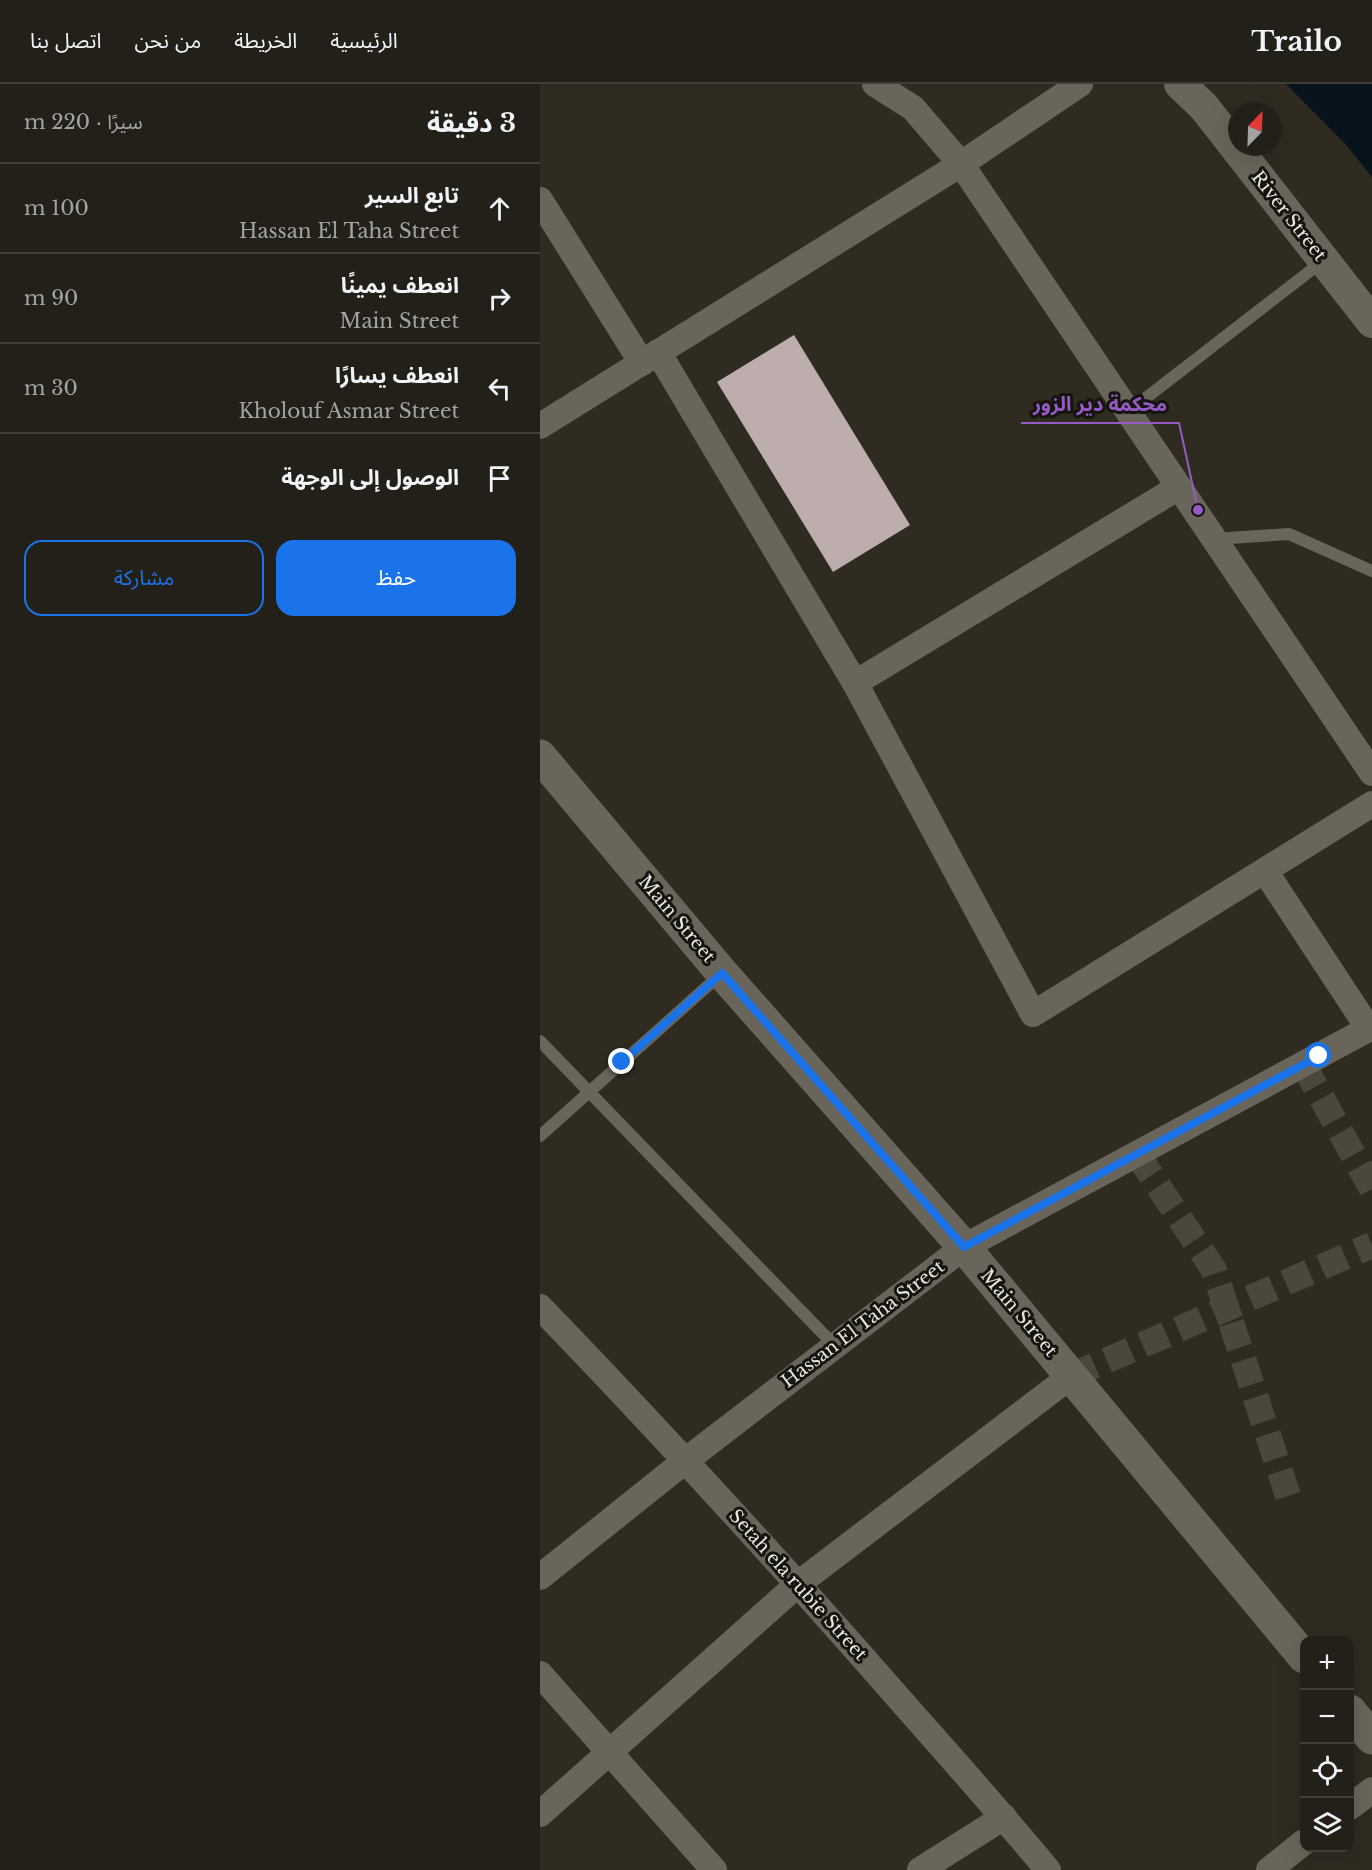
<!DOCTYPE html>
<html lang="ar">
<head>
<meta charset="utf-8">
<style>
  :root { --surface:#232019; --page:#2b2822; --text:#f1f3f6; --muted:#a3a3a2; --line:#403e38; --accent:#1a73e8 }
  body { margin:0; font-family:"Libre Baskerville","Noto Sans Arabic",serif; background:var(--page); color:var(--text); direction:rtl }
  .controls { position:absolute; right:18px; bottom:18px; display:grid; overflow:hidden; border-radius:12px; box-shadow:0 6px 24px #0002 }
  .controls button { width:54px; height:54px; display:grid; place-items:center; padding:0; border:0; border-bottom:2px solid var(--line); background:var(--surface); color:var(--text); font:30px sans-serif }
  .compass { position:absolute; left:688px; top:18px; width:54px; height:54px; border-radius:50%; background:var(--surface); box-shadow:0 6px 24px #0002; rotate:23deg }
  .stop { position:absolute; width:18px; height:18px; margin:-14px; border:4px solid #1a73e8; border-radius:50%; background:#fff }
  .stop.end { background:#1a73e8; border-color:#fff; box-shadow:0 2px 6px #0008 }
  .list { margin:0; padding:0; list-style:none }
  h2 { display:flex; justify-content:space-between; align-items:center; height:78px; margin:0; padding:0 24px; font-size:26px }
  h2 small { font-size:20px; font-weight:400; color:var(--muted) }
  .list li { display:grid; grid-template-columns:39px 1fr auto; gap:18px; align-items:center; box-sizing:border-box; height:90px; padding:0 24px; border-top:2px solid var(--line) }
  .list b { display:block; font-size:22px; white-space:nowrap }
  .list p { margin:0; font-size:20px; white-space:nowrap; color:var(--muted) }
  .list em { font-size:20px; font-style:normal; color:var(--muted) }
  .actions { display:flex; gap:12px; padding:18px 24px }
  .actions a { flex:1; padding:14px 0; border:2px solid var(--accent); border-radius:18px; text-align:center; font-size:21px; color:var(--accent) }
  .actions .main { background:var(--accent); color:#fff }
  .icon { flex:none; width:33px; height:33px; fill:none; stroke:currentColor; stroke-width:2; stroke-linecap:round; stroke-linejoin:round }
  .map { position:relative; flex:none; width:832px; height:1786px; overflow:hidden; direction:ltr }
  header { display:flex; align-items:center; gap:36px; box-sizing:border-box; height:84px; padding:0 30px; background:var(--surface); border-bottom:2px solid var(--line) }
  header strong { font-size:28px }
  nav { display:flex; gap:33px; margin-inline-start:auto; font-size:21px }
  main { display:flex }
  aside { flex:1; background:var(--surface) }
  .map>svg:first-child { display:block }
</style>
</head>
<body>
<header>
<strong>Trailo</strong>
<nav><a>الرئيسية</a><a>الخريطة</a><a>من نحن</a><a>اتصل بنا</a></nav>
</header>
<main>
<div class="map">
<svg width="832" height="1786" viewBox="0 0 832 1786">
  <rect width="100%" height="100%" fill="#2f2b21"/>
  <polygon fill="#07141d" points="746,0 832,0 832,93 807,62"/>
  <polygon fill="#bdadac" points="254,251 370,441 293,488 177,298"/>
  <g fill="none" stroke-linecap="round" stroke-linejoin="round">
    <g stroke="#4b473d" stroke-width="26" stroke-dasharray="26 13" stroke-linecap="butt">
      <polyline points="763,980 832,1105"/>
      <polyline points="597,1070 674,1186 751,1421"/>
      <polyline points="531,1292 832,1161"/>
    </g>
    <g stroke="#69655a" stroke-width="12">
      <polyline points="589,327 783,177"/>
      <polyline points="674,455 749,450 832,487"/>
      <polyline points="0,957 295,1262"/>
      <polyline points="0,1052 181,890"/>
    </g>
    <g stroke="#69655a" stroke-width="26">
      <polyline points="335,0 373,24 421,80 832,689"/>
      <polyline points="0,116 102,279"/>
      <polyline points="118,268 315,599 493,930 832,720"/>
      <polyline points="0,342 421,80 540,0"/>
      <polyline points="315,599 639,403"/>
      <polyline points="725,787 829,945"/>
      <path d="M0,1223C117,1344 230,1468 341,1594C397,1658 454,1721 508,1786"/>
      <polyline points="0,1493 145,1377 424,1163 832,943"/>
      <polyline points="0,1590 174,1786"/>
      <polyline points="810,1723 832,1706"/>
      <polyline points="0,1730 258,1500 531,1292"/>
      <polyline points="380,1786 464,1733"/>
      <polyline points="729,1786 764,1758"/>
    </g>
    <polyline stroke="#69655a" stroke-width="32" points="640,0 664,23 832,238"/>
    <g stroke="#69655a" stroke-width="33">
      <polyline points="0,672 182,889 424,1163 764,1573"/>
      <polyline points="810,1627 832,1654"/>
    </g>
  </g>
  <g fill="none" stroke-linecap="round" stroke-linejoin="round">
    <polyline stroke="#1a73e8" stroke-width="8" points="82,978 182,889 424,1163 779,972"/>
  </g>
  <g text-anchor="middle" dominant-baseline="central" stroke-width="6" stroke-linejoin="round" paint-order="stroke">
    <g font-size="18" fill="#e7e5de" stroke="#15140f">
      <text transform="translate(749 132) rotate(52)">River Street</text>
      <text transform="translate(137 835) rotate(50)">Main Street</text>
      <text transform="translate(479 1229) rotate(50)">Main Street</text>
      <text transform="translate(323 1240) rotate(-37)">Hassan El Taha Street</text>
      <text transform="translate(258 1501) rotate(48)">Setah ela rubie Street</text>
    </g>
  </g>
  <path fill="none" stroke="#965ac7" stroke-width="2" d="M658 426L639 339H481"/>
  <circle fill="#965ac7" stroke="#15140f" stroke-width="2" cx="658" cy="426" r="6"/>
  <g font-size="20" text-anchor="middle" font-weight="bold" fill="#965ac7" stroke="#15140f" stroke-width="6" stroke-linejoin="round" paint-order="stroke">
    <text x="560" y="327">محكمة دير الزور</text>
  </g>
</svg>
<div class="controls">
<button>+</button>
<button>−</button>
<button><svg class="icon" aria-label="locate" viewBox="0 0 24 24"><circle cx="12" cy="12" r="6"/><path d="M12 2v4M12 18v4M2 12h4M18 12h4"/></svg></button>
<button><svg class="icon" aria-label="layers" viewBox="0 0 24 24"><path d="M12 4l9 5-9 5-9-5zM3 14l9 5 9-5"/></svg></button>
</div>
<svg class="compass" viewBox="-18 -18 36 36"><path d="M0-13l5 13h-10z" fill="#e53935"/><path d="M0 13l5-13h-10z" fill="#a3a3a2"/></svg>
<div class="stop" style="left:779px;top:972px"></div>
<div class="stop end" style="left:82px;top:978px"></div>
</div>
<aside>
<h2>3 دقيقة<small>سيرًا · 220 m</small></h2>
<ul class="list">
<li><svg class="icon" aria-label="ahead" viewBox="0 0 24 24"><path d="M12 20V5M6 11l6-6 6 6"/></svg><div><b>تابع السير</b><p>Hassan El Taha Street</p></div><em>100 m</em></li>
<li><svg class="icon" aria-label="right" viewBox="0 0 24 24"><path d="M7 20v-9h11M14 6l5 5-5 5"/></svg><div><b>انعطف يمينًا</b><p>Main Street</p></div><em>90 m</em></li>
<li><svg class="icon" aria-label="left" viewBox="0 0 24 24"><path d="M17 20v-9H6M10 6l-5 5 5 5"/></svg><div><b>انعطف يسارًا</b><p>Kholouf Asmar Street</p></div><em>30 m</em></li>
<li><svg class="icon" aria-label="arrive" viewBox="0 0 24 24"><path d="M6 21V4h12l-3 4 3 4H6"/></svg><div><b>الوصول إلى الوجهة</b></div></li>
</ul>
<div class="actions"><a class="main">حفظ</a><a>مشاركة</a></div>
</aside>
</main>
</body>
</html>
